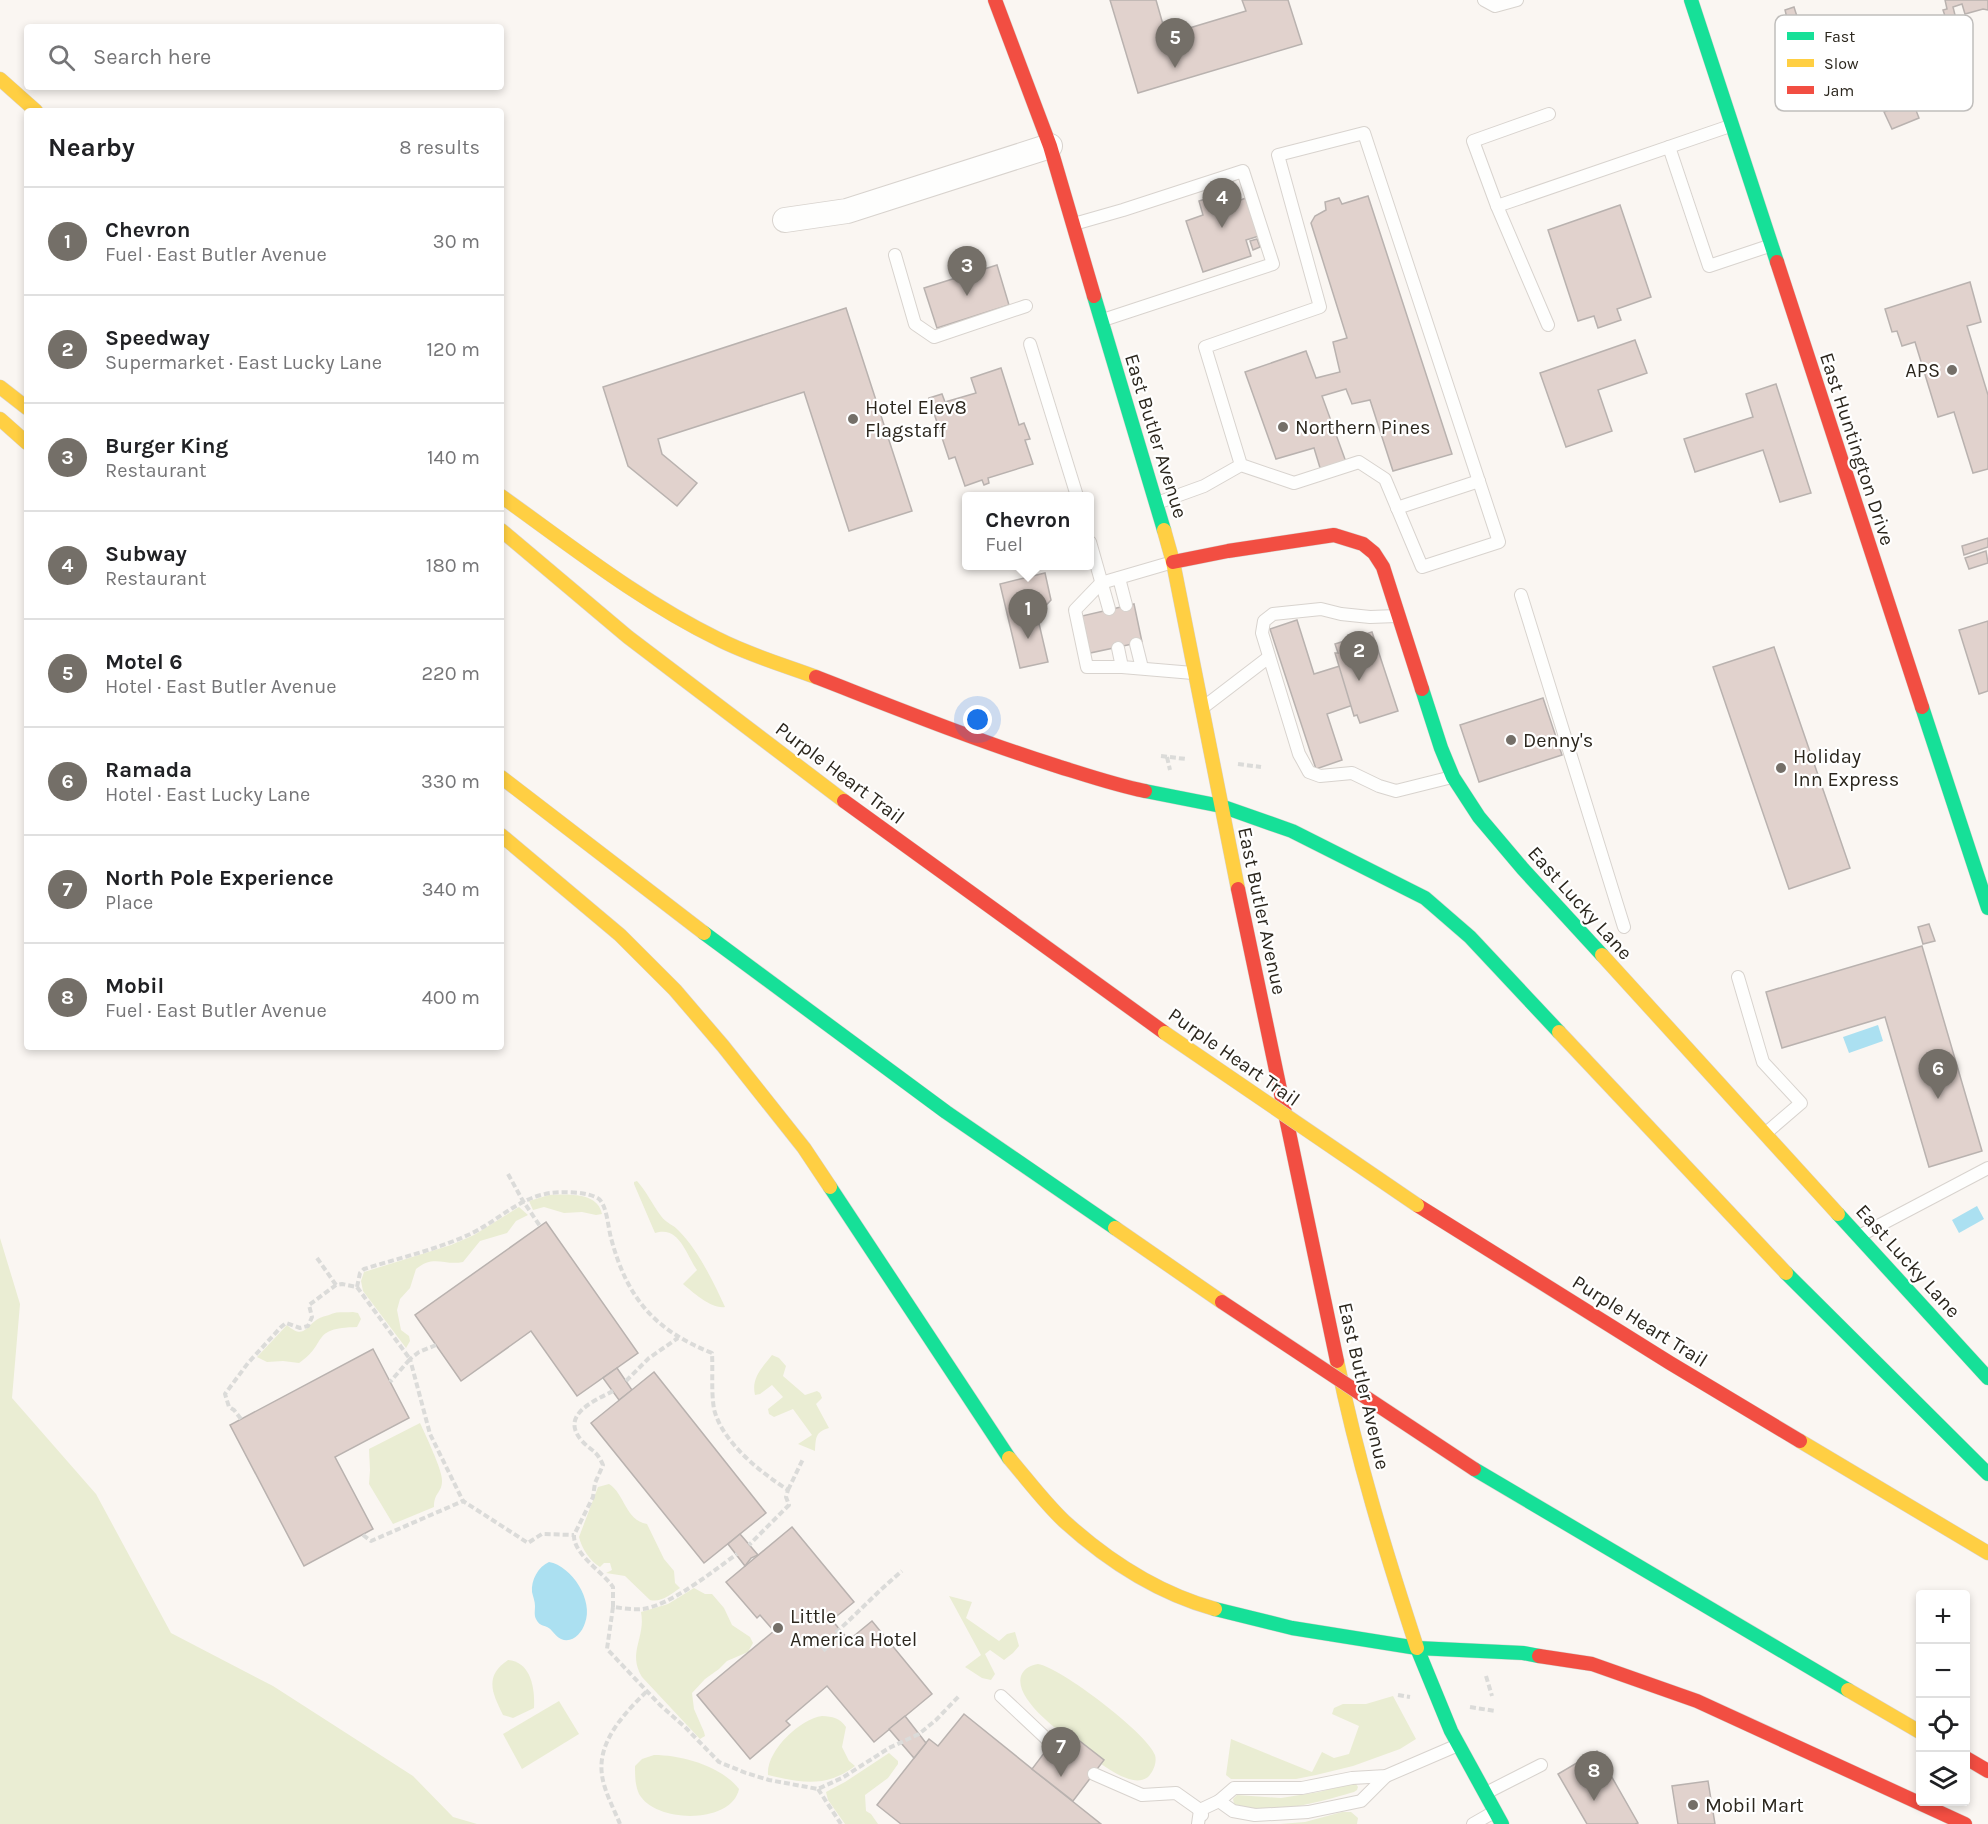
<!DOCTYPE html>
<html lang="en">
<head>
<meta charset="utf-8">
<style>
  :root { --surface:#fff; --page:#f6f6f6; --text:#202124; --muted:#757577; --line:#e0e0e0; --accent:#746f68 }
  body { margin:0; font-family:Karla,sans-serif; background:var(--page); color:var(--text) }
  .controls { position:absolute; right:18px; bottom:18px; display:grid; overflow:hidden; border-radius:6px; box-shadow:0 3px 9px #0003 }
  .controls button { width:54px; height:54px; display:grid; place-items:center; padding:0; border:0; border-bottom:2px solid var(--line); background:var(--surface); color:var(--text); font:30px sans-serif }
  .you { position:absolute; left:978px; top:720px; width:21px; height:21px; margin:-15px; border:4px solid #fff; border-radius:50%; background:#1a73e8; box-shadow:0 0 0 9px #1a73e833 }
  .badge { display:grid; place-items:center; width:39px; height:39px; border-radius:50%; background:var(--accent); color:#fff; font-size:20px; font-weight:700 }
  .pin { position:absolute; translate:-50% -50px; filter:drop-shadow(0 2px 3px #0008) }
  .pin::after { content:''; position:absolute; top:32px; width:21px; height:18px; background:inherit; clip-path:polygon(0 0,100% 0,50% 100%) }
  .popup { position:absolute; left:962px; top:492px; width:132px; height:78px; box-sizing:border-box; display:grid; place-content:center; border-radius:6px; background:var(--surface); filter:drop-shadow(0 2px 4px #0005); font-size:20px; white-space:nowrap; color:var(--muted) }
  .popup b { font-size:22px; color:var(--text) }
  .popup::after { content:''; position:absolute; left:50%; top:100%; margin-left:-12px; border:12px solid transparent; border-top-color:var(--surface) }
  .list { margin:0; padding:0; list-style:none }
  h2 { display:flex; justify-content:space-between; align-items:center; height:78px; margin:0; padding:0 24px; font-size:26px }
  h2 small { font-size:20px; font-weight:400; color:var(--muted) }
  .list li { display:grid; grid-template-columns:39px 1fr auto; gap:18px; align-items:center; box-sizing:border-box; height:108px; padding:0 24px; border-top:2px solid var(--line) }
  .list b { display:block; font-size:22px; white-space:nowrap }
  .list p { margin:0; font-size:20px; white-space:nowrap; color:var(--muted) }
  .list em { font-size:20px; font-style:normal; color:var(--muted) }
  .icon { flex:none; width:33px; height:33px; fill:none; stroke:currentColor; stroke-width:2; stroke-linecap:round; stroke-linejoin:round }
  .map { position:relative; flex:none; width:1988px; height:1824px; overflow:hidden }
  .search { position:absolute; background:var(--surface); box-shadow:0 3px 9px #0003; left:24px; top:24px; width:480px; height:66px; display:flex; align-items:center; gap:15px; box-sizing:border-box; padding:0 21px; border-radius:6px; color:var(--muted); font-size:22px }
  .panel { position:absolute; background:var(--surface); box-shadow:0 3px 9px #0003; left:24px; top:108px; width:480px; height:942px; border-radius:6px }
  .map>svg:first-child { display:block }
</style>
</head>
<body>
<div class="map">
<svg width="1988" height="1824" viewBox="0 0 1988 1824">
  <rect width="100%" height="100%" fill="#faf6f2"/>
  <g fill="#eaedd3">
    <path d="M637,1181C647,1192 652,1204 661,1216C666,1223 674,1225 679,1231C698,1250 714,1283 725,1307C711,1309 694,1293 683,1284L697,1270C686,1254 679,1225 655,1233L634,1184V1182Z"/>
    <path d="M549,1195C568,1194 598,1192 602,1214L596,1215L582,1212L564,1213L544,1207L533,1210L529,1201Z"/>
    <path d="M519,1207L528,1215L516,1221L507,1233L480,1241L463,1262C444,1266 434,1254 416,1269L410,1288L400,1299L397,1310L401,1330L409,1336L410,1341L406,1348L363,1291L361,1281L364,1272L451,1245L474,1235Z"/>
    <polygon points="0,1238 20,1304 12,1398 96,1494 171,1633 273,1686 413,1776 453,1817 477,1824 0,1824"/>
    <path d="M353,1312L358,1313L361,1319L357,1327C309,1328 329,1343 299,1363L283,1361L267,1362L257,1357L287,1325C302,1338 304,1330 315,1321C318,1318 325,1316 329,1315C336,1311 345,1313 353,1312Z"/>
    <path d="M772,1355L779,1358L786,1366L783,1376L805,1395L817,1391L820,1393L822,1398L816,1404L829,1428C815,1432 816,1438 815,1451L798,1444L812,1435L793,1409L774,1417L769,1414L768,1409L783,1397L772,1385L760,1394L755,1395C751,1378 762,1368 772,1355Z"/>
    <path d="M420,1423C425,1434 443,1471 442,1481C442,1493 434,1492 434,1507L393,1524L369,1484L370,1470L369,1449Z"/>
    <path d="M609,1484C625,1494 625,1520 647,1524L664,1559L674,1571L675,1583L680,1588C671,1594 661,1603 650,1600L625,1576L606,1573L612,1570L610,1563H604L600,1567C590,1561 582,1549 579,1537L598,1487Z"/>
    <path d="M694,1588L705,1594H712L724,1608L732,1625L750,1637L753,1643L748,1652L727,1661L719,1669L705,1679L692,1693L694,1709L704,1732L705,1736L700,1739L642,1677C627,1652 646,1638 641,1612L668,1604Z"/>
    <polygon points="949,1596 972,1602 966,1618 999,1641 1007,1634 1015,1632 1019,1646 1013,1653 1004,1660 990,1650 985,1654 995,1674 991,1680 982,1678 965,1667 981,1655"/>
    <path d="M508,1660C531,1662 535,1688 534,1708L513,1718L503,1715C492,1693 484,1676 508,1660Z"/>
    <path d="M1038,1664C1060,1667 1148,1734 1155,1755C1157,1762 1154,1770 1149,1776C1132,1793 1091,1756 1076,1744C1060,1732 1014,1699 1021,1676C1024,1668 1031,1665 1038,1664Z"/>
    <polygon points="1393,1696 1416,1739 1400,1749 1353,1766 1316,1775 1296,1779 1231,1779 1226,1775 1231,1739 1312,1772 1322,1752 1334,1758 1349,1754 1359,1726 1332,1714 1334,1708 1343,1704 1366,1704"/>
    <polygon points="559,1701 579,1734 522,1769 503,1734"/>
    <path d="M822,1716C833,1717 839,1717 846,1727L842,1747L849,1761L855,1766C826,1788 802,1783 768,1775C766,1751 800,1719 822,1716Z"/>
    <polygon points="889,1753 898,1761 898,1764 888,1778 865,1795 866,1811 871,1814 878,1824 845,1824 828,1800 826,1792 845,1782"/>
    <path d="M654,1755C682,1755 721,1766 739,1789C732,1824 656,1824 639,1794C635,1785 635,1776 635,1766L642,1759Z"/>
    <path d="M1352,1783L1356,1784L1358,1787L1357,1790L1354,1792C1326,1800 1260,1820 1234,1804L1233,1799L1237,1795L1281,1798L1319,1792Z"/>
    <polygon points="1342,1812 1351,1812 1358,1818 1357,1824 1280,1824 1305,1822"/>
  </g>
  <g fill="#abe0f1">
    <polygon points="1878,1025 1883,1041 1849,1053 1843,1037"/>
    <polygon points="1977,1206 1984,1219 1959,1233 1952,1220"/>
    <path d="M549,1562C572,1566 594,1601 585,1623C582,1633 572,1644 561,1639C555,1636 552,1629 547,1627C542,1625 539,1625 536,1619C534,1615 535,1611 535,1606C535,1601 533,1597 532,1592C531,1580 538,1567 549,1562Z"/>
  </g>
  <g fill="#e1d2cd" stroke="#b9b2af" stroke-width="1.5">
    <polygon points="1110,0 1156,0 1166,35 1246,11 1242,0 1288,0 1302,44 1138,93"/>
    <polygon points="1945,0 1988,0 1988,10 1983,9 1965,14 1962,4 1953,7 1956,19 1947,22 1943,10 1947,9"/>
    <polygon points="1794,7 1808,51 1799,54 1792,34 1786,36 1782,20 1787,18 1785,10"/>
    <polygon points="1912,100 1919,118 1892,129 1884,112"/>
    <polygon points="1231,191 1235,202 1246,198 1259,236 1246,240 1251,256 1203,272 1186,221 1203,215 1199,201"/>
    <polygon points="1368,196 1452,454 1393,471 1370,400 1352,404 1346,389 1322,396 1346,462 1321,471 1314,448 1276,459 1245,372 1306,351 1316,378 1340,372 1333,342 1347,338 1311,223 1315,216 1326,210 1325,202 1339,198 1342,204"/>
    <polygon points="1620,205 1651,297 1617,309 1621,320 1598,328 1594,316 1578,321 1548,230"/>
    <polygon points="1257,239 1260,247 1253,250 1250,241"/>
    <polygon points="997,265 1009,305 937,328 924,288"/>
    <polygon points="1970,282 1981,322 1967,326 1988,395 1988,469 1973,473 1954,412 1938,417 1915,342 1902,346 1897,331 1892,332 1885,309"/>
    <polygon points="846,308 912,511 849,531 804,392 658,439 662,454 697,483 677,506 628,466 603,387"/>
    <polygon points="1635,340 1647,373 1598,390 1612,431 1566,447 1540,373"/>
    <polygon points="1001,368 1019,425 1024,423 1030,439 1025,440 1033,464 988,478 989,483 984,485 982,480 965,486 955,457 949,459 929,398 942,394 945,402 976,393 971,378"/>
    <polygon points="1776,384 1811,493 1780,502 1763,450 1695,472 1684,439 1753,417 1746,394"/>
    <polygon points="1988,538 1988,547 1964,555 1962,546"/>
    <polygon points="1986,551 1988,563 1969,569 1965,558"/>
    <polygon points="1045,573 1051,600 1037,615 1048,662 1020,668 1000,584"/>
    <polygon points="1134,604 1142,642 1090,653 1082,616"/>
    <polygon points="1297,620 1314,674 1343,665 1356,704 1327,714 1342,760 1316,769 1270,629"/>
    <polygon points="1988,621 1988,691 1979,694 1959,630"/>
    <polygon points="1372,632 1398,711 1360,723 1357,715 1354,716 1335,653 1338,653 1335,644"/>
    <polygon points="1774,647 1850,868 1789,889 1713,667"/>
    <polygon points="1543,698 1562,755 1479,782 1460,725"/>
    <polygon points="1929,924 1935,941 1923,944 1918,927"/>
    <polygon points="1922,946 1982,1151 1929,1167 1885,1017 1782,1048 1766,992"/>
    <polygon points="546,1222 638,1353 577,1396 531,1331 461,1381 415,1315"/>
    <polygon points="373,1349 409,1418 335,1457 373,1529 304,1566 230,1425"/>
    <polygon points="617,1368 632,1390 619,1400 603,1378"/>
    <polygon points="654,1372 766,1513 704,1563 591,1423"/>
    <polygon points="792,1527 854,1602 832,1620 840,1630 849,1640 872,1621 932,1694 874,1742 827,1686 786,1721 790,1725 750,1759 697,1695 774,1631 760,1615 757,1618 726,1582"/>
    <polygon points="740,1534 758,1555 751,1558 745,1566 728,1544"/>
    <polygon points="964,1714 1052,1785 1101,1824 901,1824 877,1805 929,1739 938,1746"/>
    <polygon points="905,1716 926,1743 914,1758 889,1729"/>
    <polygon points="1063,1728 1104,1760 1073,1801 1032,1769"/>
    <polygon points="1597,1751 1638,1823 1635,1824 1587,1824 1558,1774"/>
    <polygon points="1708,1781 1715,1824 1678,1824 1672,1786"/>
  </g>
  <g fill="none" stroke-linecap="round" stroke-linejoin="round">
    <defs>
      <g id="lane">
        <polyline points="1484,0 1495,6 1517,0"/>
        <polyline points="1669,147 1709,266 1769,246"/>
        <polyline points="1497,206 1473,141 1549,114"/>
        <polyline points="1074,224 1123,210 1243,171 1273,264 1103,320"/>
        <polyline points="895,255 915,324 934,337 1026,306"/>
        <polyline points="1548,325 1497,206 1730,126"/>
        <polyline points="1030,344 1077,496"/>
        <polyline points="1157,503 1204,486 1241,465 1205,347 1320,307 1278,155 1364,133 1499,542 1422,567 1385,479 1359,462 1294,483 1241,465"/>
        <polyline points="1397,508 1479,481"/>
        <polyline points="1090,542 1109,609"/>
        <polyline points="1119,578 1126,605"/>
        <polyline points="1521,595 1624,927"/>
        <polyline points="1397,616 1370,617 1341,614 1321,609 1273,614 1264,621 1262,633 1299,754 1309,772 1320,776 1352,773 1379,786 1396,791 1452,777"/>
        <polyline points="1136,644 1142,668"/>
        <polyline points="1118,648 1122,667 1193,673"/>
        <polyline points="1122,667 1087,667 1075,610 1101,583 1173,562"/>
        <polyline points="1205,706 1269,657"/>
        <polyline points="1738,977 1763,1062 1801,1103 1766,1133"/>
        <polyline points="1859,1236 1988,1168"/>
        <polyline points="1001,1696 1051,1743"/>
        <polyline points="1094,1774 1142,1795 1176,1793 1200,1810 1202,1815"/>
        <polyline points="1486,1793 1541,1765"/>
        <polyline points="1219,1801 1233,1811 1255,1815 1308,1812 1361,1801 1386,1776"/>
        <polyline points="1198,1824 1200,1810 1219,1801 1234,1788 1302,1788 1352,1778 1386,1776 1458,1745"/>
        <polyline points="1473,1824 1494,1812"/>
      </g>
      <polyline id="street" points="785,220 847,211 1050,146"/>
      <g id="fast">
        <polyline points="1691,0 1777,262"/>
        <polyline points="1094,296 1164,530"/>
        <polyline points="1422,689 1441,748 1453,777 1479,817 1523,869 1602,955"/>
        <polyline points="1922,707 1988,908"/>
        <polyline points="1145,791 1221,806 1292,831 1425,898 1470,937 1559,1032"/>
        <polyline points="704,933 946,1112 1115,1228"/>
        <polyline points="830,1187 1009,1458"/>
        <polyline points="1838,1214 1988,1378"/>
        <polyline points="1786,1273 1988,1474"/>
        <polyline points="1474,1469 1848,1690"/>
        <polyline points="1215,1609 1292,1628 1417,1648 1523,1653 1539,1656"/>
        <polyline points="1417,1648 1451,1731 1502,1824"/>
      </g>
      <g id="slow">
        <polyline points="0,79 36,111"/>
        <polyline points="0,387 27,408"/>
        <polyline points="0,419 27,443"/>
        <path d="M501,496C571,546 640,601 718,639C749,655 784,665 816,677"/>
        <polyline points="501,530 628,637 844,801"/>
        <polyline points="1164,530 1173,562 1238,889"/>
        <polyline points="501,777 704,933"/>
        <polyline points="501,835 620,935 675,990 723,1046 804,1148 830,1187"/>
        <polyline points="1602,955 1838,1214"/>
        <polyline points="1559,1032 1786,1273"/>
        <polyline points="1115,1228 1222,1302"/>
        <path d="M1337,1361C1357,1459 1386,1553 1417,1648"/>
        <polyline points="1800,1441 1988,1553"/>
        <path d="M1009,1458C1027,1479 1044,1502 1064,1521C1108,1561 1157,1593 1215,1609"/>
        <polyline points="1848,1690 1920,1732"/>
      </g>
      <g id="jam">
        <polyline points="995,0 1050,146 1094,296"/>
        <polyline points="1777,262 1922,707"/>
        <polyline points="1173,562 1228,551 1334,535 1363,544 1374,553 1383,567 1422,689"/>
        <path d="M816,677C896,708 975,740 1057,766C1086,775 1115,785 1145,791"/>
        <polyline points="844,801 1165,1033"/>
        <polyline points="1238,889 1337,1361"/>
        <polyline points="1417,1205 1670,1363 1800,1441"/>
        <polyline points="1539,1656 1592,1664 1697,1701 1965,1824"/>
        <polyline points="1966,1758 1988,1771"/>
      </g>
    </defs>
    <use href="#lane" stroke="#d8d3ce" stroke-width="14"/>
    <use href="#street" stroke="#d8d3ce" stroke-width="26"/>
    <use href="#fast" stroke="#d8d3ce" stroke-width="15"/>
    <use href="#slow" stroke="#d8d3ce" stroke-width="15"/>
    <use href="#jam" stroke="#d8d3ce" stroke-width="15"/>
    <g stroke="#dbdbd9" stroke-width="4" stroke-dasharray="6 3" stroke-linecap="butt">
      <polyline points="1161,756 1186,759"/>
      <polyline points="1167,757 1170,770"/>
      <polyline points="1238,764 1261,767"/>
      <polyline points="508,1174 523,1201 540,1226"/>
      <polyline points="317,1258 336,1285"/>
      <polyline points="357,1287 410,1359 390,1382"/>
      <polyline points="436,1345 419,1352 410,1359 430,1434 463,1501"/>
      <polyline points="626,1381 649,1358 678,1338"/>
      <path d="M613,1391C594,1401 559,1415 582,1441C592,1452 596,1449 603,1465L595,1483L593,1497L574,1535C573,1554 603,1572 613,1587V1607C622,1608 632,1610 642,1609C670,1606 713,1571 737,1554"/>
      <path d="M241,1419L234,1410L229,1407L225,1394L248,1363L281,1327L286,1323L300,1328L308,1326L312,1317L309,1305L336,1285L342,1284L357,1287L360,1273L364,1269C399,1258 435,1250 468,1235C495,1223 516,1200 545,1194C557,1191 588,1191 599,1199C607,1206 608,1227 611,1238C627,1298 654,1330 712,1353C713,1371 711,1391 714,1409C722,1442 760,1472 788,1490L786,1497L789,1505L749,1545"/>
      <polyline points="788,1490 803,1459"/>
      <polyline points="363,1535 371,1541 463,1501 528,1543 542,1534 574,1535"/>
      <polyline points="613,1607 607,1649 660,1705 685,1727 719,1762 746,1773 769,1780 818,1789 842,1778 889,1748 919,1734 936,1720 960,1695"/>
      <path d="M826,1651L821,1645C850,1622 874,1594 902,1571"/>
      <polyline points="1486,1676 1492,1696"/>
      <polyline points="1398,1695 1410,1697"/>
      <polyline points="1470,1707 1495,1711"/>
      <polyline points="818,1789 841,1824"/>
      <path d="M620,1824C614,1809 604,1791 602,1775C597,1741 625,1713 647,1691"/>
    </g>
    <use href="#lane" stroke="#fefefd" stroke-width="12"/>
    <use href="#street" stroke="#fefefd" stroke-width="24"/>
    <use href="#fast" stroke="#16e098" stroke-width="14"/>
    <use href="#slow" stroke="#ffcf43" stroke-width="14"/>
    <use href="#jam" stroke="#f24e42" stroke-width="14"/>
    <defs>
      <polyline id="slow-bridge" points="1165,1033 1417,1205"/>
      <polyline id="jam-bridge" points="1222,1302 1474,1469"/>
    </defs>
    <use href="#slow-bridge" stroke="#d8d3ce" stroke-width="15" stroke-linecap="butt"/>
    <use href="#jam-bridge" stroke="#d8d3ce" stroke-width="15" stroke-linecap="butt"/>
    <use href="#slow-bridge" stroke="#ffcf43" stroke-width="14"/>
    <use href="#jam-bridge" stroke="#f24e42" stroke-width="14"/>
  </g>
  <g fill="#746f68" stroke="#fff" stroke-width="2">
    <circle cx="1952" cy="370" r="6"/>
    <circle cx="853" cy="419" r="6"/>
    <circle cx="1283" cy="427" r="6"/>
    <circle cx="1511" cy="740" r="6"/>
    <circle cx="1781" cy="768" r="6"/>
    <circle cx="778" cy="1628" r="6"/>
    <circle cx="1693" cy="1805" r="6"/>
  </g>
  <g text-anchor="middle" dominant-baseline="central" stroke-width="4.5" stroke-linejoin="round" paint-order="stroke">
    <g font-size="20" fill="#2c271e" stroke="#fff" text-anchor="start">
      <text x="1940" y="370" text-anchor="end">APS</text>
      <text x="865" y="407">Hotel Elev8<tspan x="865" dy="23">Flagstaff</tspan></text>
      <text x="1295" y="427">Northern Pines</text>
      <text x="1523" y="740">Denny's</text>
      <text x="1793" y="756">Holiday<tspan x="1793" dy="23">Inn Express</tspan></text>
      <text x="790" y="1616">Little<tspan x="790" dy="23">America Hotel</tspan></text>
      <text x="1705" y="1805">Mobil Mart</text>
    </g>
    <g font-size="20" fill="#2c271e" stroke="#fff">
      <text transform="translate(1156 436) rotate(73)">East Butler Avenue</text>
      <text transform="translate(1857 449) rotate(72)">East Huntington Drive</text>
      <text transform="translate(840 773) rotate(37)">Purple Heart Trail</text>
      <text transform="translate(1580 903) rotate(48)">East Lucky Lane</text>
      <text transform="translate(1262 911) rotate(78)">East Butler Avenue</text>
      <text transform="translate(1234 1057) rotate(35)">Purple Heart Trail</text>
      <text transform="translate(1908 1261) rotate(48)">East Lucky Lane</text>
      <text transform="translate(1640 1321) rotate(32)">Purple Heart Trail</text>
      <text transform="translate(1364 1386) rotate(77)">East Butler Avenue</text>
    </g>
  </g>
  <rect x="1775" y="15" width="198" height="96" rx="9" fill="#fff" stroke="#c0bebc" stroke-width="1.5"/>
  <rect x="1787" y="32" width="27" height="8" fill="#16e098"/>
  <rect x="1787" y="59" width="27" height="8" fill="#ffcf43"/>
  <rect x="1787" y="86" width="27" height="8" fill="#f24e42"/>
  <g font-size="16" fill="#2c271e">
    <text x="1824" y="42">Fast</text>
    <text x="1824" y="69">Slow</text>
    <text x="1824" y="96">Jam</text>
  </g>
</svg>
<div class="controls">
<button>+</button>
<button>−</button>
<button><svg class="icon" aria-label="locate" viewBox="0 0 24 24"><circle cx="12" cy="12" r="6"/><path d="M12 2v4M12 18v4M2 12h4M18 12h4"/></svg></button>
<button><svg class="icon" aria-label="layers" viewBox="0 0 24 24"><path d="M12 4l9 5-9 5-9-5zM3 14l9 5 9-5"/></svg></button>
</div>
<div class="you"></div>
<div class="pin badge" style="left:1028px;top:639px">1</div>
<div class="popup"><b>Chevron</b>Fuel</div>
<div class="pin badge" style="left:1359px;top:681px">2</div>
<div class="pin badge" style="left:967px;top:296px">3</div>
<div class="pin badge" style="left:1222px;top:228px">4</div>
<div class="pin badge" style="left:1175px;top:68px">5</div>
<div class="pin badge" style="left:1938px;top:1099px">6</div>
<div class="pin badge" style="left:1061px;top:1777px">7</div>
<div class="pin badge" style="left:1594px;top:1801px">8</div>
<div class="search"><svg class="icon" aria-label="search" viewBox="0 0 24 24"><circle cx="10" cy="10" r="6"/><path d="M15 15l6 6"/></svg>Search here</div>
<section class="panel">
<h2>Nearby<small>8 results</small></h2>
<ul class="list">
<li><span class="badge">1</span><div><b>Chevron</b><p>Fuel · East Butler Avenue</p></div><em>30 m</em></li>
<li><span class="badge">2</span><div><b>Speedway</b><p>Supermarket · East Lucky Lane</p></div><em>120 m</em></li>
<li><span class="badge">3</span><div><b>Burger King</b><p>Restaurant</p></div><em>140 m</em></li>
<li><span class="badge">4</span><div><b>Subway</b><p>Restaurant</p></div><em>180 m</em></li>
<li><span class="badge">5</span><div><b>Motel 6</b><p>Hotel · East Butler Avenue</p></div><em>220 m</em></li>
<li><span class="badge">6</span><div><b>Ramada</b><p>Hotel · East Lucky Lane</p></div><em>330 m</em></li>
<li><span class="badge">7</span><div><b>North Pole Experience</b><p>Place</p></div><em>340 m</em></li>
<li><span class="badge">8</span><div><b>Mobil</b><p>Fuel · East Butler Avenue</p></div><em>400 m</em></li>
</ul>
</section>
</div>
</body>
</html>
